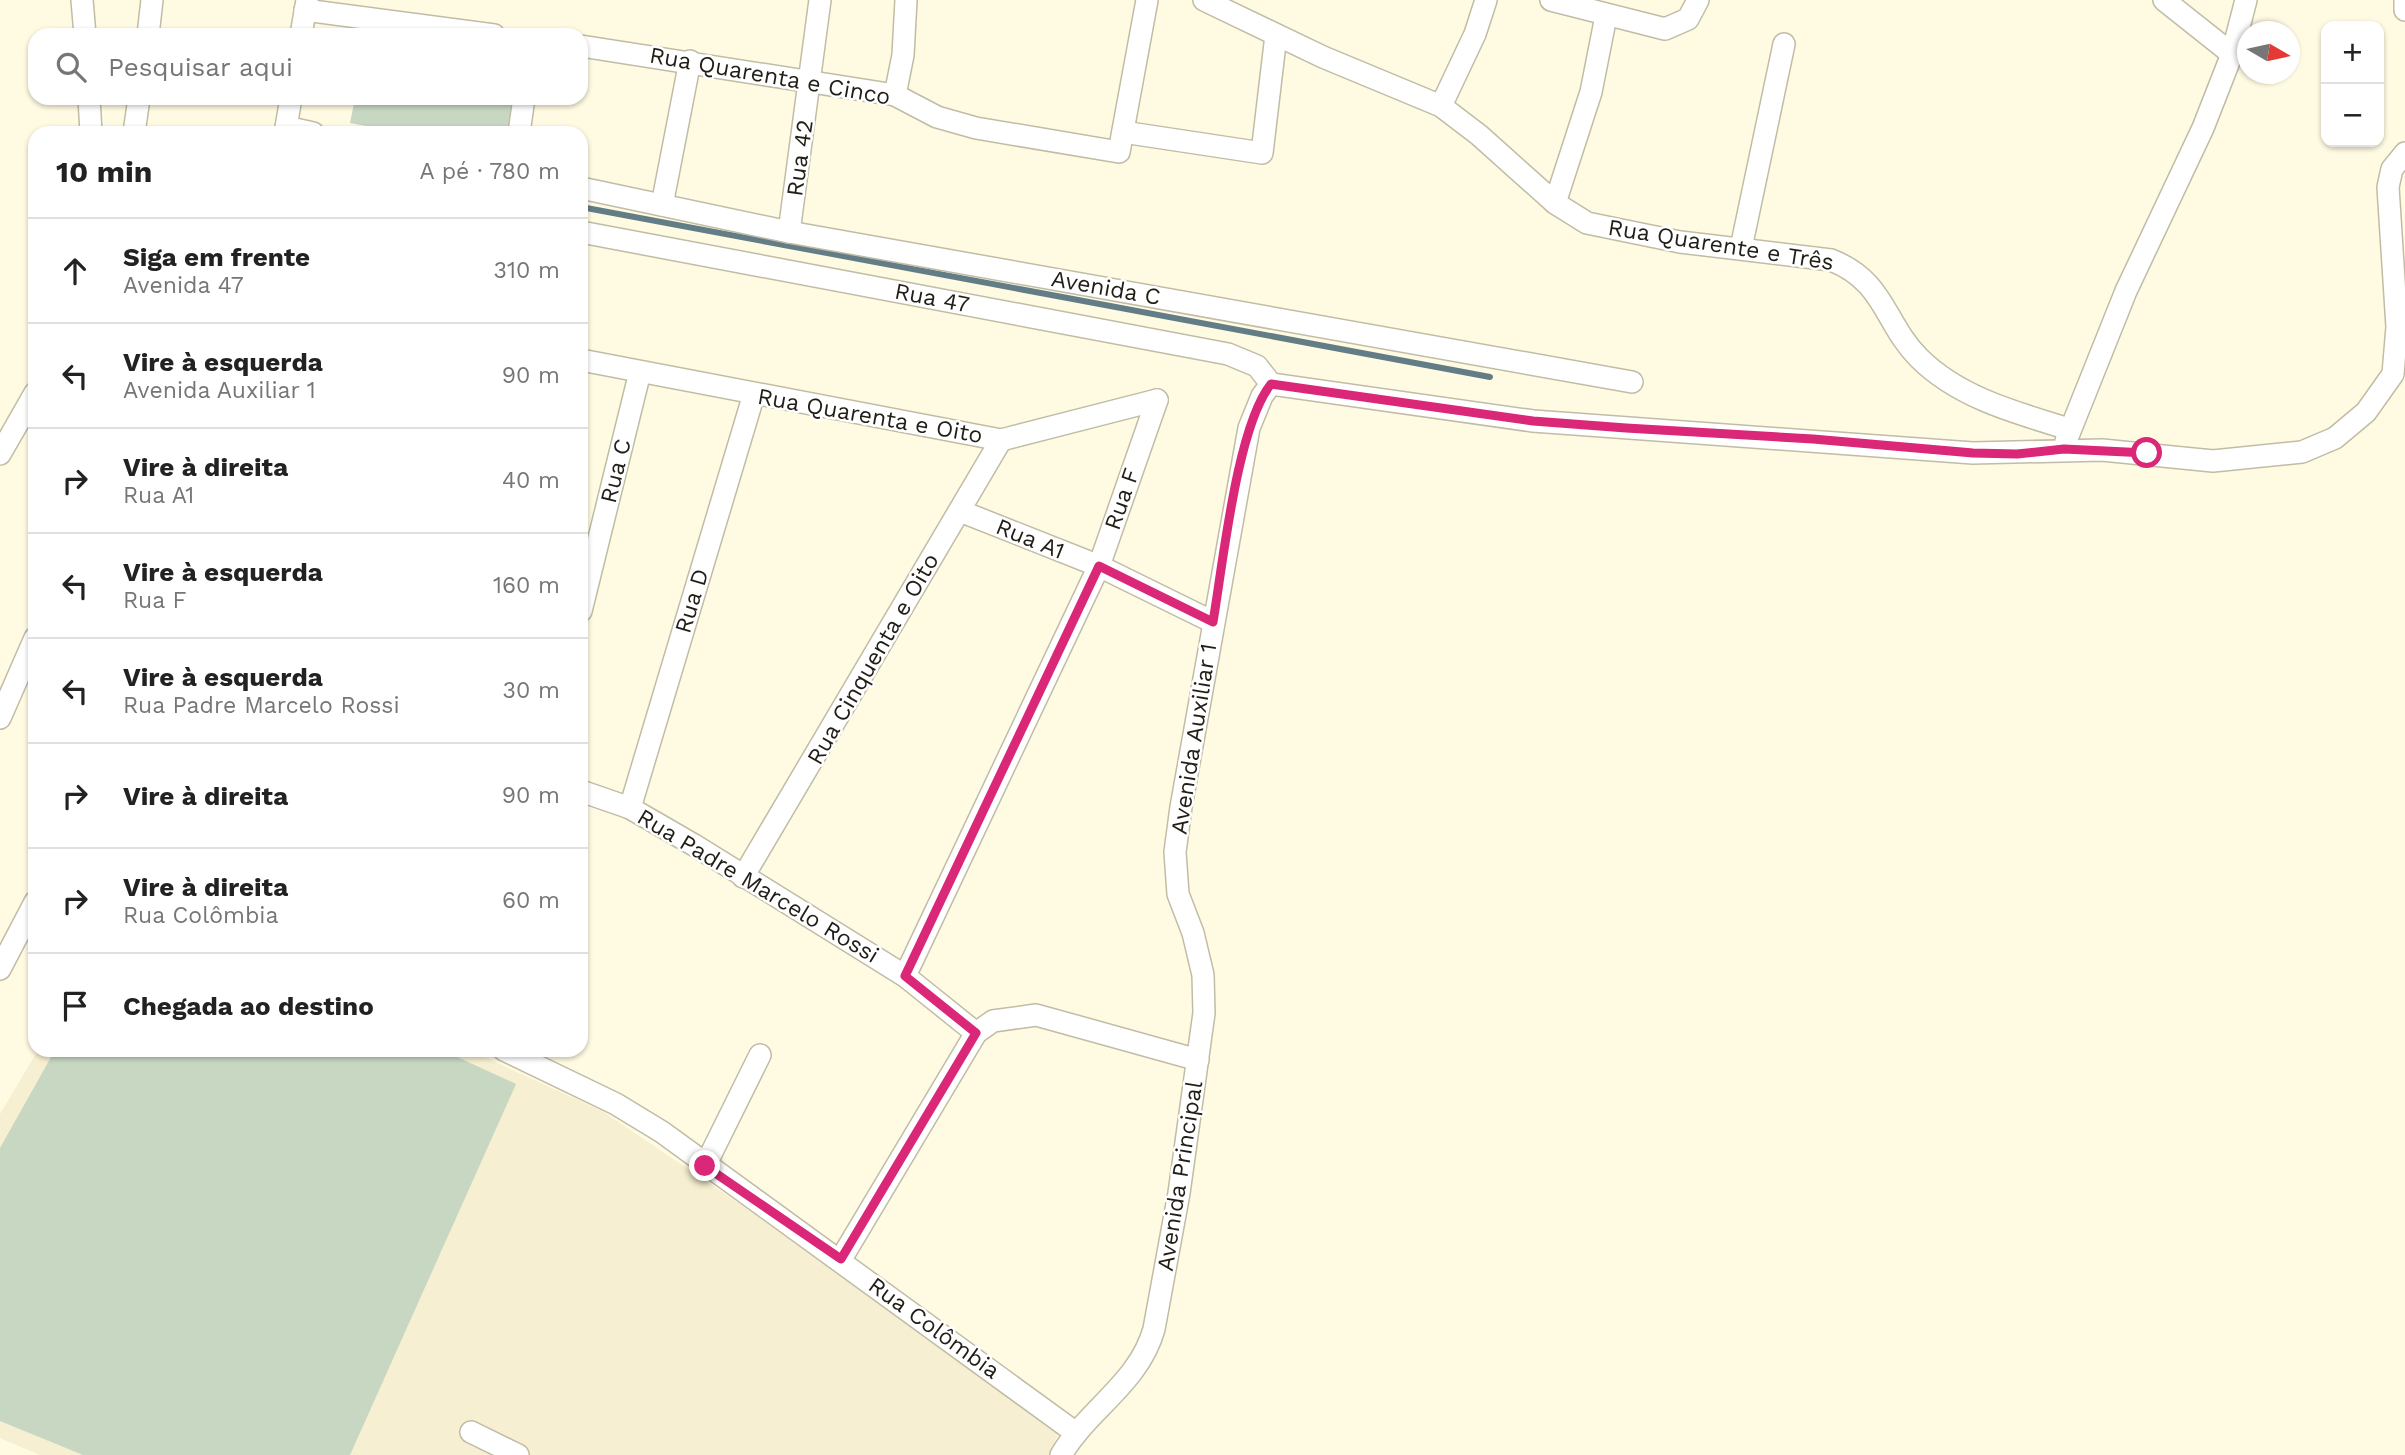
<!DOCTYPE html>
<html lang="pt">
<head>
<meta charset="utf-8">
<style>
  :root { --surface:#fff; --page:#f6f6f6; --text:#222; --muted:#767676; --line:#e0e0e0 }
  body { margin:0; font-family:"Work Sans",sans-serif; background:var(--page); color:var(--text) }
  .controls { position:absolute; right:21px; top:21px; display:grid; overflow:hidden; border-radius:14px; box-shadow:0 2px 5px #0004 }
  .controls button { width:63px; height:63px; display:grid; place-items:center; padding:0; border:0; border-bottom:2px solid var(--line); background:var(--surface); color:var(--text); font:35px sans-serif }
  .compass { position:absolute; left:2237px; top:21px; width:63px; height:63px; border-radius:50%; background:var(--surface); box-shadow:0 2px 5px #0004; rotate:99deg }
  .stop { position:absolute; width:21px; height:21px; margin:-16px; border:5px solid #db2777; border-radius:50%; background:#fff }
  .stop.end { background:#db2777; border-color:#fff; box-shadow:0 2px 7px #0008 }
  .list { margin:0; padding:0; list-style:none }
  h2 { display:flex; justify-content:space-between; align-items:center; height:91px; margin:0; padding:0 28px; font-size:30px }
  h2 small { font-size:23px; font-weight:400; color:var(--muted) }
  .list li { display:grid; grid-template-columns:46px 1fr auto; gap:21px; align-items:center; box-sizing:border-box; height:105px; padding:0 28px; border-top:2px solid var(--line) }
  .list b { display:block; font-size:26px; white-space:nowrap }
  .list p { margin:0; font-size:23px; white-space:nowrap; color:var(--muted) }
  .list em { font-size:23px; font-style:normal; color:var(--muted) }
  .icon { flex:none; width:38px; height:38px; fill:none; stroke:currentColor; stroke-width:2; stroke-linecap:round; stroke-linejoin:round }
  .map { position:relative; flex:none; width:2405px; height:1455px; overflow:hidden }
  .search { position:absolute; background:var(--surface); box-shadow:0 2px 5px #0004; left:28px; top:28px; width:560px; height:77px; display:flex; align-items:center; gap:18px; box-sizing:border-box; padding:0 24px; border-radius:21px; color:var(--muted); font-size:26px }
  .panel { position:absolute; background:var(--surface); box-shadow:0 2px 5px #0004; left:28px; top:126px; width:560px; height:931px; border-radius:21px }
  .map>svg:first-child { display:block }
</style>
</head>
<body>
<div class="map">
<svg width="2405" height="1455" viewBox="0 0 2405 1455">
  <rect width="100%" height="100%" fill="#fffae2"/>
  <polygon fill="#f6efd1" points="38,1050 469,1050 602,1111 1063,1422 1049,1455 40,1455 0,1438 0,1114"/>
  <g fill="#c7d7c2">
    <polygon points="355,98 513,98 507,133 402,133 350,123"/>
    <polygon points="55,1050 442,1050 516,1084 350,1455 83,1455 0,1421 0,1148"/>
  </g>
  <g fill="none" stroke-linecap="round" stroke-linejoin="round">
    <polyline stroke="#627d86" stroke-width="6" points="581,207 1490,377"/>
    <defs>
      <g id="minor">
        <polyline points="82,0 85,35"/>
        <path d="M1204,0L1323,57L1441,106L1479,135L1555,203L1587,223L1680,242L1831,260C1885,281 1884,323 1919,358C1959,398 2017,413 2069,429"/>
        <polyline points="1551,0 1665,29 1688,19 1698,0"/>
        <polyline points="2164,0 2232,54"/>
        <polyline points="2405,0 2405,10"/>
        <polyline points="305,10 494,35"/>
        <polyline points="148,35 152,0"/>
        <polyline points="301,35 307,0"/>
        <polyline points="581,46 895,95 937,117 976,128 1119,152 1147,0"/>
        <polyline points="895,95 903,55 906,0"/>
        <polyline points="89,98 91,133"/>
        <polyline points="1441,106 1475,34 1486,0"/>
        <polyline points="286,127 313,133"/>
        <polyline points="1123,132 1262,153 1276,35"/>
        <polyline points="134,133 139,98"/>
        <polyline points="285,133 291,98"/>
        <polyline points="519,133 524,98"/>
        <polyline points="581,188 789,232 1632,382"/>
        <polyline points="1555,203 1591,92 1606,16"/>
        <polyline points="662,205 690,61"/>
        <polyline points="581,232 1228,354 1257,366 1271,384"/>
        <polyline points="789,232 820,0"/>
        <polyline points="1741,248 1784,44"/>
        <polyline points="581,360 1001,440 1157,400"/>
        <polyline points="1271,384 1533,421 1973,453 2102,450 2213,461 2302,452 2335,438 2366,412 2393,374 2397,327 2388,187 2392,169 2405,153"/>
        <polyline points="2066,441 2126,291 2203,128 2232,54 2246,0"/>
        <polyline points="0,454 35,393"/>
        <polyline points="960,511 1099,566 1213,622"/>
        <polyline points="581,611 640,372"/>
        <polyline points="0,718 35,638"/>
        <polyline points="581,791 630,808 694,845 905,976 976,1033 993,1021 1036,1015 1198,1060"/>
        <polyline points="630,808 754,394"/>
        <polyline points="743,877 1001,440"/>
        <polyline points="0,969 35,902"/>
        <polyline points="905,976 1099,566 1157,400"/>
        <polyline points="504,1050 616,1104 662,1132 1076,1433"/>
        <polyline points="705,1166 760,1055"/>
        <polyline points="841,1259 976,1033"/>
        <polyline points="471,1432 518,1455"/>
        <path d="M1061,1455C1088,1409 1139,1383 1154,1329L1179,1193L1204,1013L1203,975L1193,933L1178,894L1175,852L1181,807L1249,428L1262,396L1271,384"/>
      </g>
    </defs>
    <use href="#minor" stroke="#c1bca6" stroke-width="24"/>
    <use href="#minor" stroke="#fff" stroke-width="21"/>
  </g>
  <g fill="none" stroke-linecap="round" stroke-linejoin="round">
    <path stroke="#db2777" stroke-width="9" d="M705,1166L841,1259L976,1033L905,976L1099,566L1213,622C1223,563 1237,426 1271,384L1533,421L1626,428L1813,439L1973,453L2017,454L2064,449L2147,453"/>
  </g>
  <g text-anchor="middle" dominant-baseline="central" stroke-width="5" stroke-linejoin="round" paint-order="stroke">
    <g font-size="23" fill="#201e16" stroke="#fff">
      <text transform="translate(770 76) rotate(10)">Rua Quarenta e Cinco</text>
      <text transform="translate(800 158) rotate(-82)">Rua 42</text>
      <text transform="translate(1721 245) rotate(9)">Rua Quarente e Três</text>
      <text transform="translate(1106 288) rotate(10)">Avenida C</text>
      <text transform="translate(932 298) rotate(11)">Rua 47</text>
      <text transform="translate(870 416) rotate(10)">Rua Quarenta e Oito</text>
      <text transform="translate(616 471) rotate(-76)">Rua C</text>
      <text transform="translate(1122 499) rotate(-71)">Rua F</text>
      <text transform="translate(1030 539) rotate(22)">Rua A1</text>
      <text transform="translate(692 601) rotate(-73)">Rua D</text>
      <text transform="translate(873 659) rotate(-60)">Rua Cinquenta e Oito</text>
      <text transform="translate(1194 739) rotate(-81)">Avenida Auxiliar 1</text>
      <text transform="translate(758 886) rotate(31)">Rua Padre Marcelo Rossi</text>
      <text transform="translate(1180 1176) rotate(-81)">Avenida Principal</text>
      <text transform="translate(934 1328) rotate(36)">Rua Colômbia</text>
    </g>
  </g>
</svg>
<div class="controls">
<button>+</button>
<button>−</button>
</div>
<svg class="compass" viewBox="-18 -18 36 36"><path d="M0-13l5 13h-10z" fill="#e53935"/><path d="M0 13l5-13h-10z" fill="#767676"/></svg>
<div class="stop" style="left:2147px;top:453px"></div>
<div class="stop end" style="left:705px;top:1166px"></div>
<div class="search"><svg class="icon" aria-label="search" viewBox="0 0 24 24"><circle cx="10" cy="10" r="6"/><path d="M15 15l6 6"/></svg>Pesquisar aqui</div>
<section class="panel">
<h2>10 min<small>A pé · 780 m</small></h2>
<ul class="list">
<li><svg class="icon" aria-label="ahead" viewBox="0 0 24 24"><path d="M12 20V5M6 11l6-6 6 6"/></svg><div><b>Siga em frente</b><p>Avenida 47</p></div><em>310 m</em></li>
<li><svg class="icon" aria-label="left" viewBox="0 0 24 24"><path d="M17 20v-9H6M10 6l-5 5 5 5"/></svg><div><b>Vire à esquerda</b><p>Avenida Auxiliar 1</p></div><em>90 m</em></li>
<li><svg class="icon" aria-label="right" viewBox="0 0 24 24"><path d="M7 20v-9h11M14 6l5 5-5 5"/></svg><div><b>Vire à direita</b><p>Rua A1</p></div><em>40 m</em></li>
<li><svg class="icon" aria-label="left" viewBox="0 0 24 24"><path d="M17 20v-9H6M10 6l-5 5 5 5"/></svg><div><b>Vire à esquerda</b><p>Rua F</p></div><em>160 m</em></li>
<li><svg class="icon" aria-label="left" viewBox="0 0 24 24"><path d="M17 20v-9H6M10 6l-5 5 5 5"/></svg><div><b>Vire à esquerda</b><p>Rua Padre Marcelo Rossi</p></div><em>30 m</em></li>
<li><svg class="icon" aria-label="right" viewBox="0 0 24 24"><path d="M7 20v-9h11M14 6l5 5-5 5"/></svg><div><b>Vire à direita</b></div><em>90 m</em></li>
<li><svg class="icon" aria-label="right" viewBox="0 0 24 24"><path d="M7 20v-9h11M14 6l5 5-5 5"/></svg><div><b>Vire à direita</b><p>Rua Colômbia</p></div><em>60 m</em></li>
<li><svg class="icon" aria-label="arrive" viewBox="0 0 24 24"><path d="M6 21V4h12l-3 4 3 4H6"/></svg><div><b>Chegada ao destino</b></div></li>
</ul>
</section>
</div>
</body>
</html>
